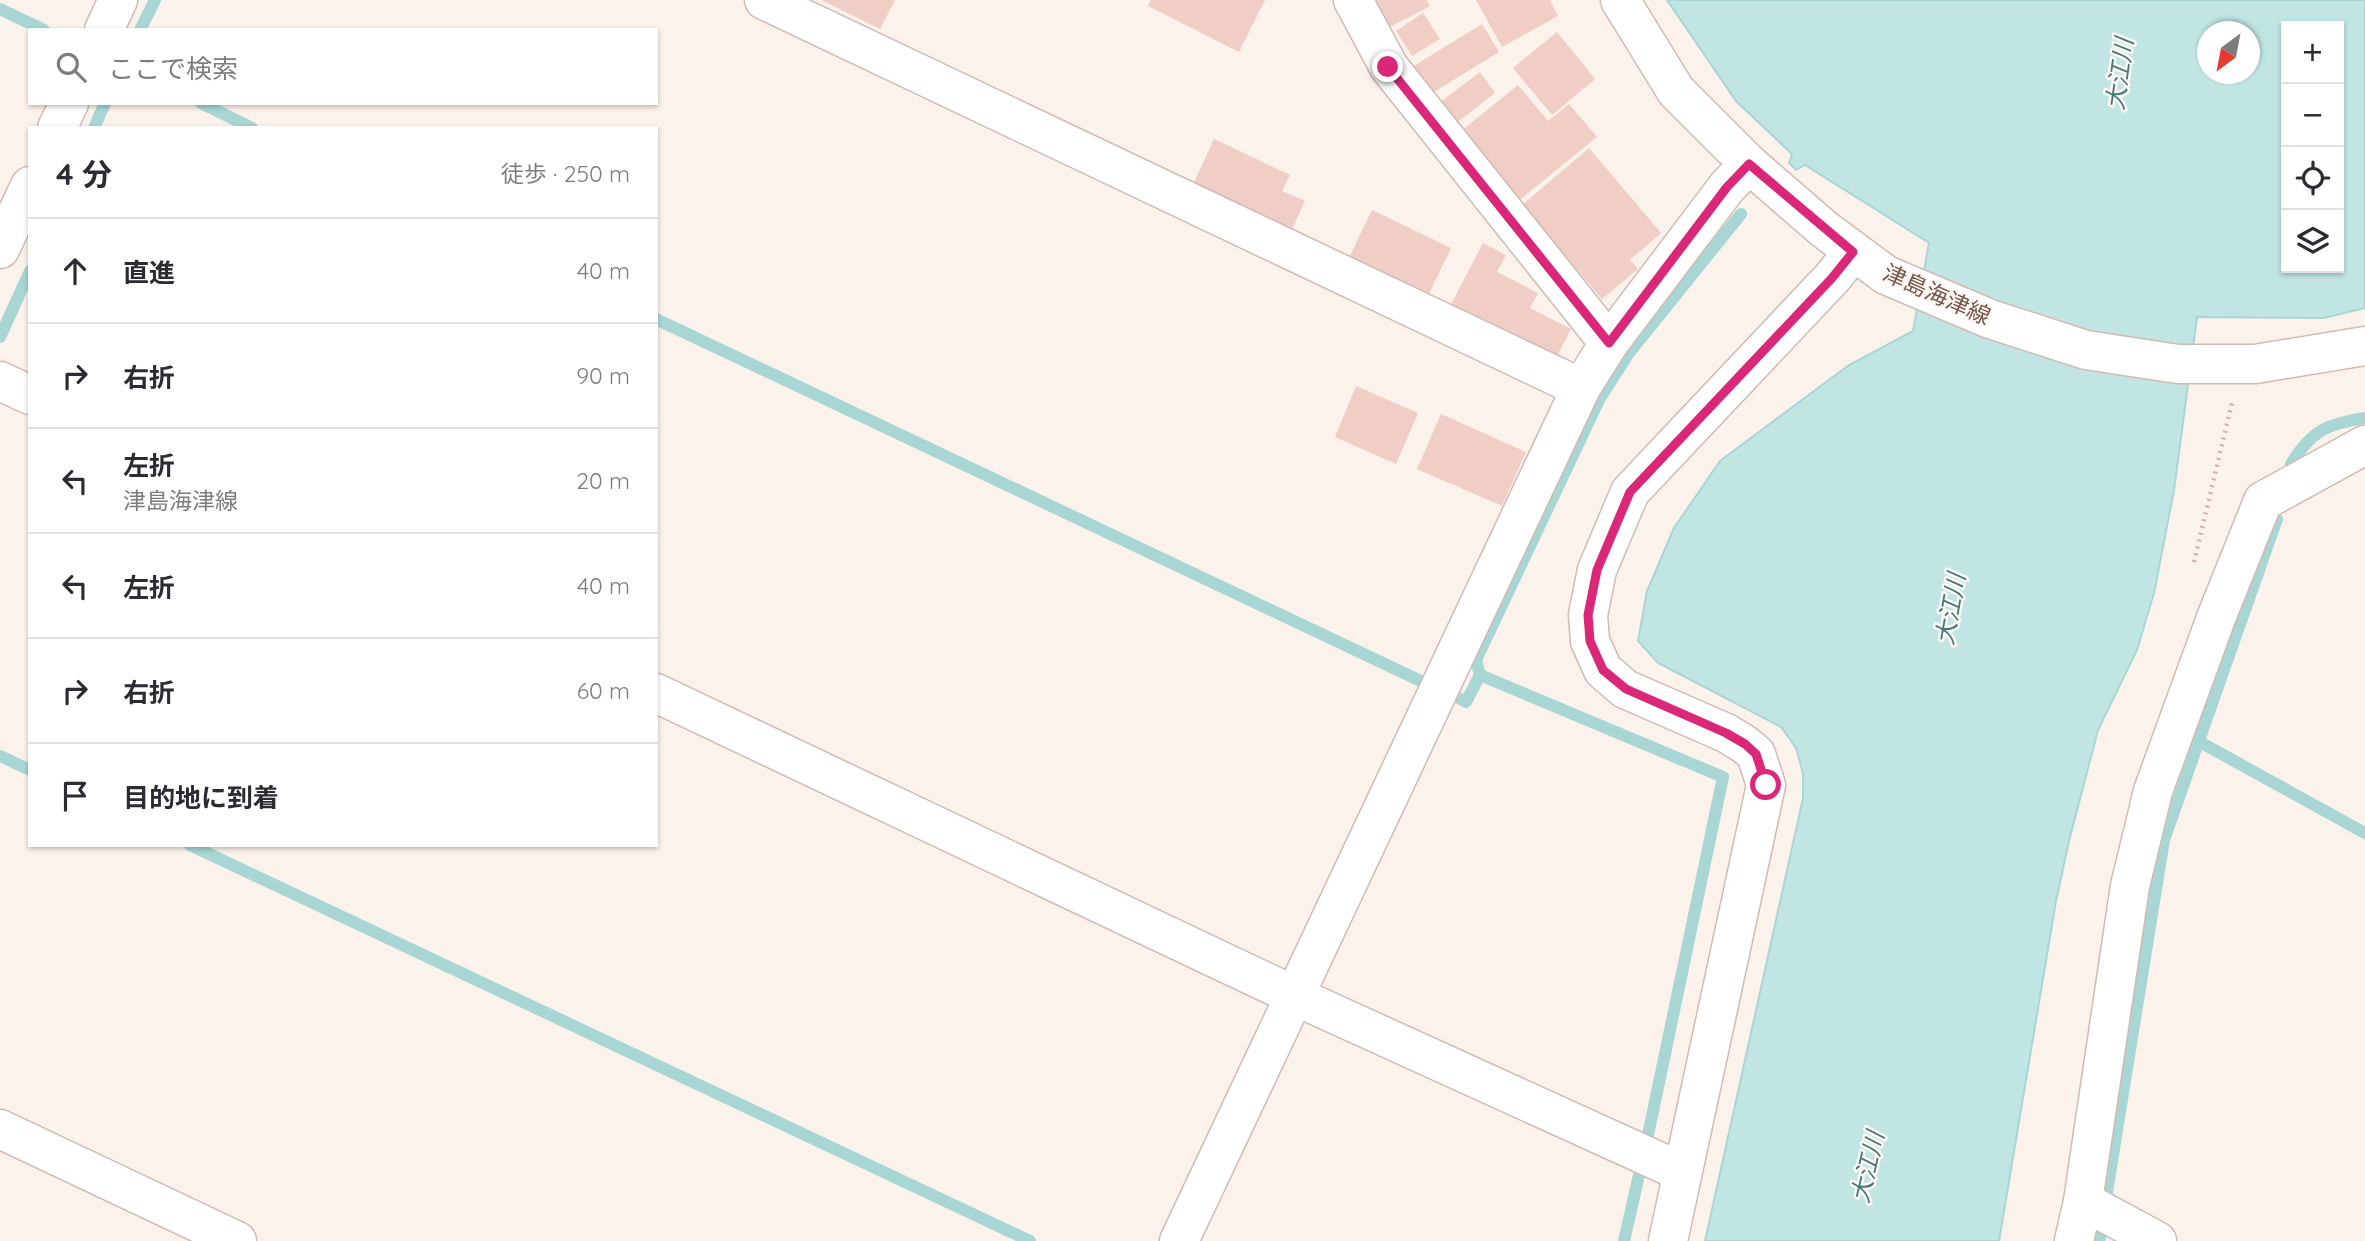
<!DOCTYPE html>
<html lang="ja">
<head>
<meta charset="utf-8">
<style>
  :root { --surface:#fff; --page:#f7f7f7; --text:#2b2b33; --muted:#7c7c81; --line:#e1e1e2 }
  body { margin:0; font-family:Quicksand,"Noto Sans JP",sans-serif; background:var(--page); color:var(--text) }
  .controls { position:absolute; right:21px; top:21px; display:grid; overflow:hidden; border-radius:0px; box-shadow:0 2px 5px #0004 }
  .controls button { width:63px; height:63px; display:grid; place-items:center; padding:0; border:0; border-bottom:2px solid var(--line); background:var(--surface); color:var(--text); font:35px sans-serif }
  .compass { position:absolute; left:2197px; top:21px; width:63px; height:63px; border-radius:50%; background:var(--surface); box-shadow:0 2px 5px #0004; rotate:212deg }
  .stop { position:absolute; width:21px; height:21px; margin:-16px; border:5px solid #db2777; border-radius:50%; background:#fff }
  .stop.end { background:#db2777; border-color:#fff; box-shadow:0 2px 7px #0008 }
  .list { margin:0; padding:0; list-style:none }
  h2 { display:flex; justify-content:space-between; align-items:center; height:91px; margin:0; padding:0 28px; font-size:30px }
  h2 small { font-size:23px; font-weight:400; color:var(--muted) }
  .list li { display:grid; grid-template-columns:46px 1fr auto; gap:21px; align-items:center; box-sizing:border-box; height:105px; padding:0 28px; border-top:2px solid var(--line) }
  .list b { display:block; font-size:26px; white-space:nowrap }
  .list p { margin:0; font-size:23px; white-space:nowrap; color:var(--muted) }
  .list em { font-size:23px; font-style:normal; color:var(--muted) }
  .icon { flex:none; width:38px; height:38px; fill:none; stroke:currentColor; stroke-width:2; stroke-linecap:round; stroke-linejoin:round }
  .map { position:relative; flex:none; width:2365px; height:1241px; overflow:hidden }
  .search { position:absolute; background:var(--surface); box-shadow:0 2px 5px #0004; left:28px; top:28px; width:630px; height:77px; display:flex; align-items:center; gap:18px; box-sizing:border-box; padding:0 24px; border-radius:0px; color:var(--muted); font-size:26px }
  .panel { position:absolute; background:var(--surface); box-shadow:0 2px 5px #0004; left:28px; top:126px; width:630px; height:721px; border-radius:0px }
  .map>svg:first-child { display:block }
</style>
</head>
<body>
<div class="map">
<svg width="2365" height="1241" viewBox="0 0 2365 1241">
  <rect width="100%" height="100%" fill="#fcf2ec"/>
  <path fill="#c1e5e3" stroke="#a8d6d4" stroke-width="2" fill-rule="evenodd" d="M1667,0H2365V308L2324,318L2197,317L2174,490L2154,593L2137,650L2098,730L2069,841L2056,901L1999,1241H1705L1803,798V773L1796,748L1781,727L1658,663L1638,641L1647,591L1674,528L1720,461L1849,365L1913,331L1929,243L1805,165L1796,170L1789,163L1792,154L1736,101ZM2286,26H2339V268H2286ZM2208,32H2250V74H2208Z"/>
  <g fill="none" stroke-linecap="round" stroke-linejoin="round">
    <g stroke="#a8d6d4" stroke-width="12">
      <polyline points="0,9 44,30"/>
      <polyline points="140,30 155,0"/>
      <polyline points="201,103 252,128"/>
      <polyline points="94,128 105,103"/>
      <polyline points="656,319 1425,683"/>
      <polyline points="0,337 30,271"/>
      <path d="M2291,464C2312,430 2327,424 2365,418"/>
      <polyline points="1480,675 1476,660 1600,398 1629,353 1741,214"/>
      <polyline points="1455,696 1466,702 1480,675 1723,777 1648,1135"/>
      <polyline points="2198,741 2365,833"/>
      <polyline points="0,756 30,770"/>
      <polyline points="190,845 1030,1241"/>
      <polyline points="2107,1192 2164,840 2277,519"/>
      <polyline points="1624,1241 1639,1175"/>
      <polyline points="2099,1241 2101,1234"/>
    </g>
  </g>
  <g fill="#f0cdc5">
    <polygon points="821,0 895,0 880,29"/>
    <polygon points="1151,0 1265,0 1239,52 1148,6"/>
    <polygon points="1368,0 1426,0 1430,6 1384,30"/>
    <polygon points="1476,0 1550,0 1558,16 1502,47"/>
    <polygon points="1423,13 1440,39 1412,56 1396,31"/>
    <polygon points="1482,24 1499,52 1429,95 1412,67"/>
    <polygon points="1557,32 1595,79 1552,115 1513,68"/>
    <polygon points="1480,72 1495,93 1455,124 1439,103"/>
    <polygon points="1518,85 1548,121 1569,104 1597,137 1517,202 1460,132"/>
    <polygon points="1214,139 1290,175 1282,191 1305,201 1289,236 1191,189"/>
    <polygon points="1589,148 1661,233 1630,260 1638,269 1602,299 1522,205"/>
    <polygon points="1372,210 1451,248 1425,302 1346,264"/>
    <polygon points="1483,243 1506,255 1497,272 1538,293 1530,308 1571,329 1553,364 1448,310"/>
    <polygon points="1356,386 1418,413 1396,464 1335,437"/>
    <polygon points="1441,414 1526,452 1502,506 1417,469"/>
  </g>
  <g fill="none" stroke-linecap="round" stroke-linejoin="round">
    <defs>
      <g id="minor">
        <polyline points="764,0 1581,388"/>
        <polyline points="1353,0 1389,67 1609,343"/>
        <polyline points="104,30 118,0"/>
        <polyline points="57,128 69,103"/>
        <polyline points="0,249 30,186"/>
        <polyline points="0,381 30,395"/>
        <polyline points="656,693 1295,996 1682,1172"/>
        <polyline points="0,1129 237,1241"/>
        <polyline points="2083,1201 2157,1241"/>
        <polyline points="1179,1241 1581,388 1609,343 1727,187 1749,164"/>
        <polyline points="1668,1241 1766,785 1756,754 1744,744 1726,733 1625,689 1603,670 1590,641 1588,615 1597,570 1630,492 1832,278 1853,252"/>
        <polyline points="2074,1241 2083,1201 2130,886 2153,791 2216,618 2263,501 2365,445"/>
      </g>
      <polyline id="secondary" points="1620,0 1676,91 1749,164 1824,229 1886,275 1990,319 2086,350 2178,364 2255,364 2365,346"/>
    </defs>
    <use href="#minor" stroke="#d0bbb4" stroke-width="41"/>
    <use href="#secondary" stroke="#d3bab2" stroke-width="41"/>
    <polyline stroke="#d5b0a8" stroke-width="4.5" stroke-dasharray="2 5" stroke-linecap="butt" points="2194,562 2232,403"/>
    <use href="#minor" stroke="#fff" stroke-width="38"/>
    <use href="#secondary" stroke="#fff" stroke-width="38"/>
  </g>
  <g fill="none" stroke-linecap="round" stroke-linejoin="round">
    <polyline stroke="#db2777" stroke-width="9" points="1388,67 1609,343 1727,187 1749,164 1853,252 1832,278 1630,492 1597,570 1588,615 1590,641 1603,670 1626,689 1726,733 1745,744 1756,754 1766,785"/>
  </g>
  <g text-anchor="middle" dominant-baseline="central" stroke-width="5" stroke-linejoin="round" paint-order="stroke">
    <g font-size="23" fill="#76554f" stroke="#fef7f3">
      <text transform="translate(1937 294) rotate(24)">津島海津線</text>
    </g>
    <g font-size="24" font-style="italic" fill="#437a77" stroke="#fef7f3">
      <text transform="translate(2119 74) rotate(-82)">大江川</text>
      <text transform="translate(1950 609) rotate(-80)">大江川</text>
      <text transform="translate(1867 1167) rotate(-77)">大江川</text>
    </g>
  </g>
</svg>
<div class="controls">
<button>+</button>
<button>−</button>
<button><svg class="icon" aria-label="locate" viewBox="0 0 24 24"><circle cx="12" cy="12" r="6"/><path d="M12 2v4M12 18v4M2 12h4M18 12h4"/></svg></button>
<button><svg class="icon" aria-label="layers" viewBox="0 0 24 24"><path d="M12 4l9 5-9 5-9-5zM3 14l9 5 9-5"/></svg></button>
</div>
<svg class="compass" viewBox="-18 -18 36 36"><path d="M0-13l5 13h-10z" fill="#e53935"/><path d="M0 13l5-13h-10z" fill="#7c7c81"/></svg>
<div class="stop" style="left:1766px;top:785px"></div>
<div class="stop end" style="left:1388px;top:67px"></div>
<div class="search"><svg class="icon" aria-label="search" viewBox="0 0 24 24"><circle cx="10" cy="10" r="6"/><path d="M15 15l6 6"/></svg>ここで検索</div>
<section class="panel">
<h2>4 分<small>徒歩 · 250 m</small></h2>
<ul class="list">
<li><svg class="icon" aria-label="ahead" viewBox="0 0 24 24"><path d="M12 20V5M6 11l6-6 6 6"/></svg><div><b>直進</b></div><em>40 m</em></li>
<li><svg class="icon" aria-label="right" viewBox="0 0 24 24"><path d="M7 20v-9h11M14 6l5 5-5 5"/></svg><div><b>右折</b></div><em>90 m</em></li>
<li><svg class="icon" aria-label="left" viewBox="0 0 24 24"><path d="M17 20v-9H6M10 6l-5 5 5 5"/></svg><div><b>左折</b><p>津島海津線</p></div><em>20 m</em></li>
<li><svg class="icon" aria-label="left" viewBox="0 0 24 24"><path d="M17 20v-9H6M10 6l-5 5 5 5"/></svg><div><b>左折</b></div><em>40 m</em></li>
<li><svg class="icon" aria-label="right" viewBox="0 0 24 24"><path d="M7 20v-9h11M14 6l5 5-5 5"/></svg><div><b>右折</b></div><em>60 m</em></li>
<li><svg class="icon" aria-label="arrive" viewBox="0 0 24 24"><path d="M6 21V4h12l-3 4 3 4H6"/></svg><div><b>目的地に到着</b></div></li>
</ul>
</section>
</div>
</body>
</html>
